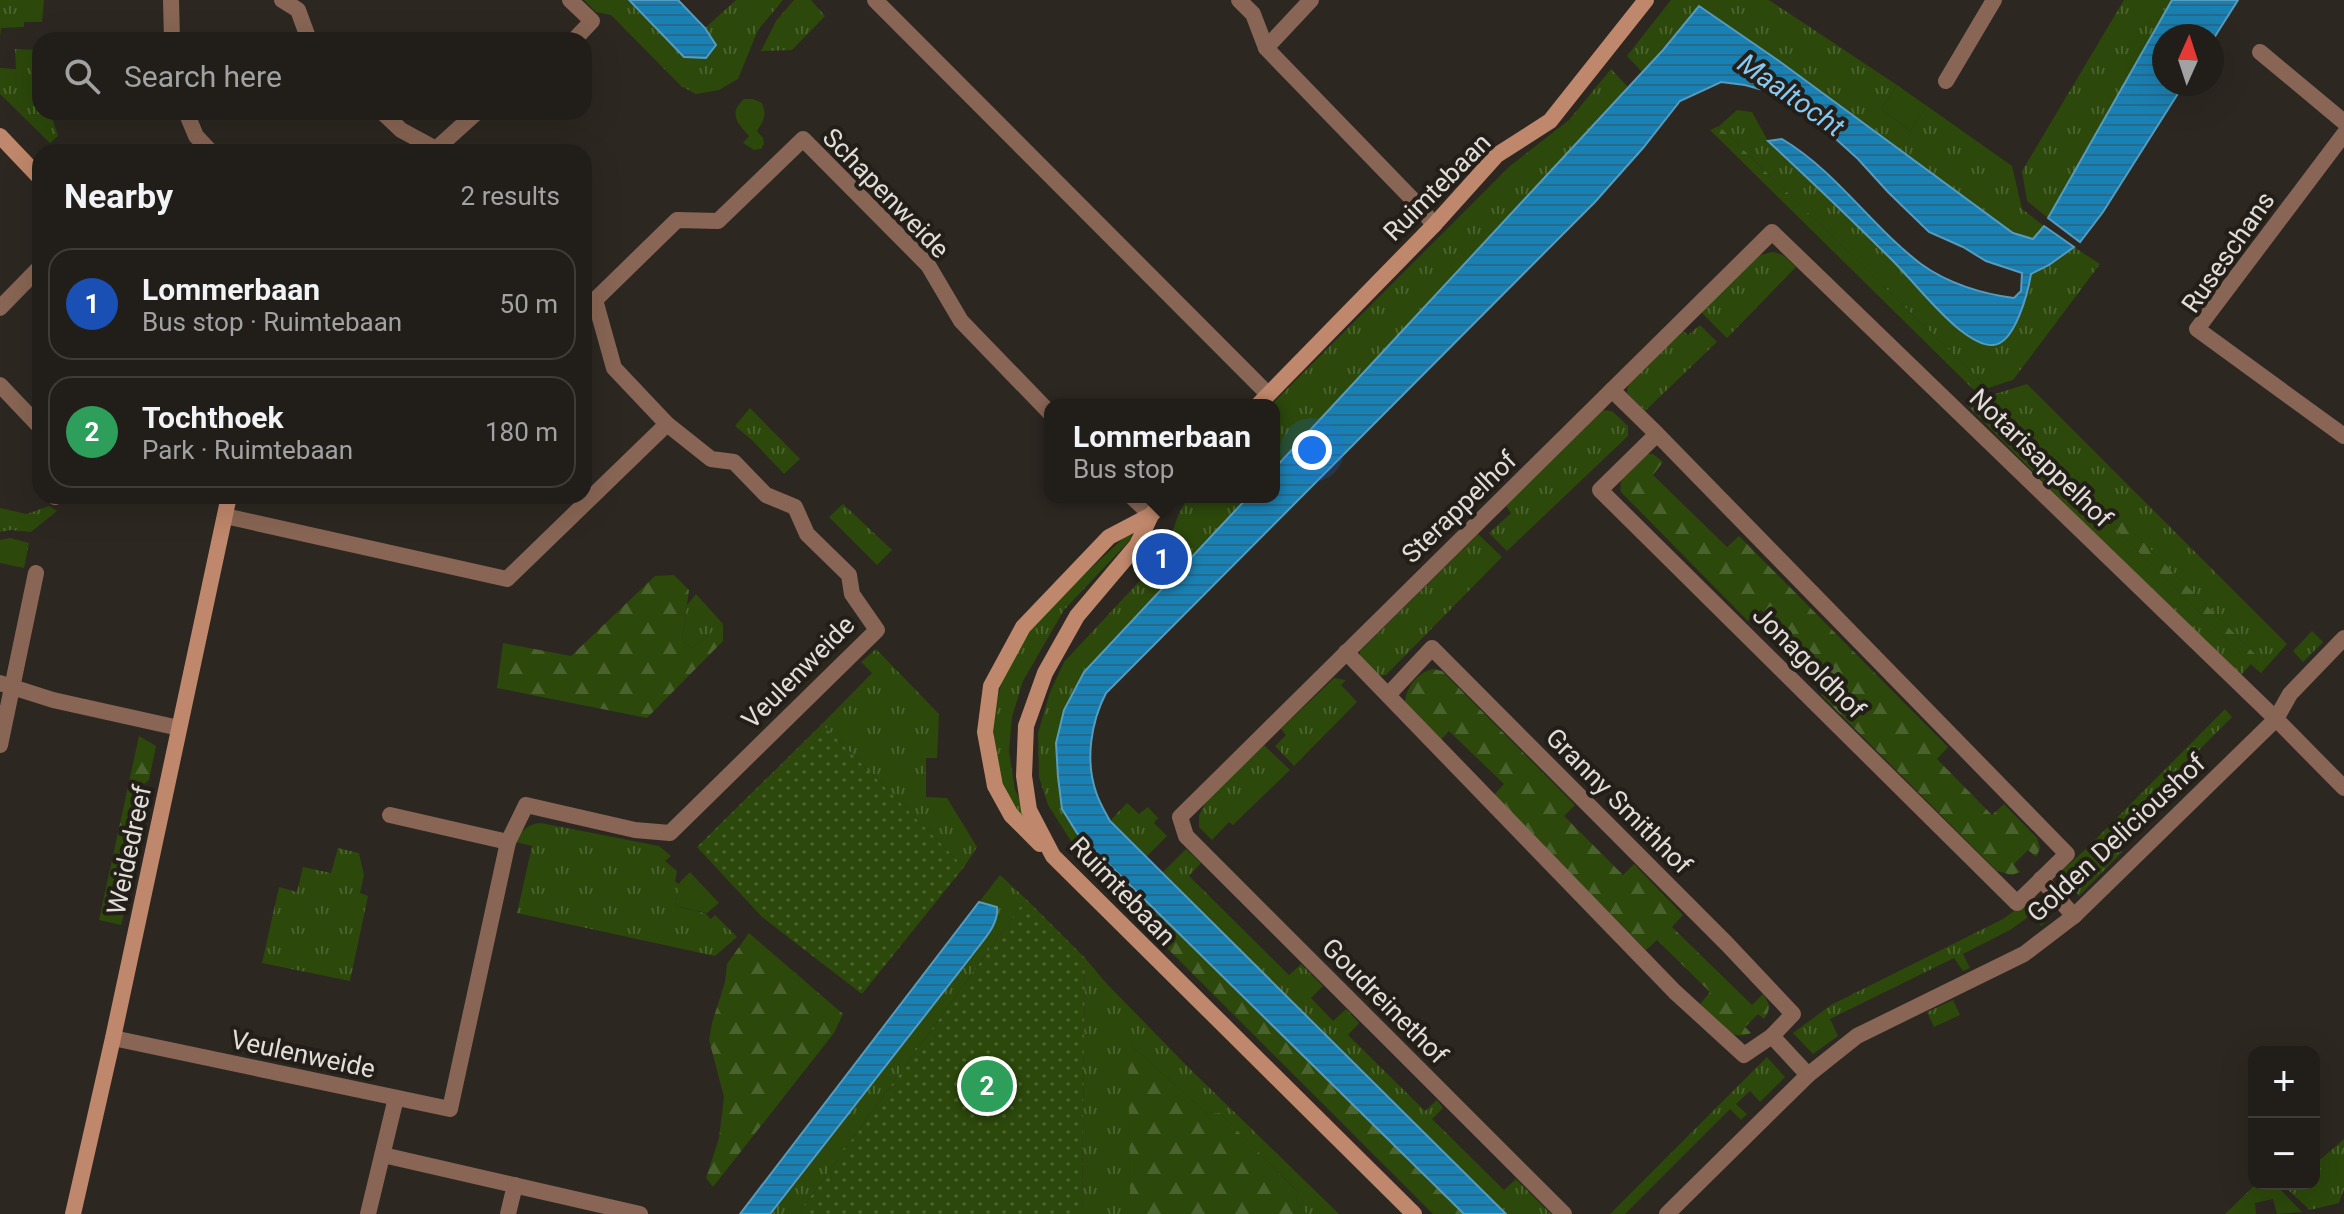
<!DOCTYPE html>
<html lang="en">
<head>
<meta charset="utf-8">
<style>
  :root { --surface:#211d19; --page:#292622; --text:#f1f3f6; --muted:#a2a2a2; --line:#3e3b38; --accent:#26d5ae }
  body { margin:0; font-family:Roboto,sans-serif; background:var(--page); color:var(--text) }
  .controls { position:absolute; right:24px; bottom:24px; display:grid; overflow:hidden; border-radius:16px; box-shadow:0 8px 32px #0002 }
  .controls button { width:72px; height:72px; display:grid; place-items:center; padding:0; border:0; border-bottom:2px solid var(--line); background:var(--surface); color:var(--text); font:40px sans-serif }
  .compass { position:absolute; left:2152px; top:24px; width:72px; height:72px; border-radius:50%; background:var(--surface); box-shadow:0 8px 32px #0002; rotate:3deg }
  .you { position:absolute; left:1312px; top:450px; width:28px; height:28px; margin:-20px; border:6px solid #fff; border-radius:50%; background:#1a73e8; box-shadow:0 0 0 12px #1a73e833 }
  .badge { display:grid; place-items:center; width:52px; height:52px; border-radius:50%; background:var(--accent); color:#fff; font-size:26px; font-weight:700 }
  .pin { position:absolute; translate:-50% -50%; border:4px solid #fff; box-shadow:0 2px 8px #0006 }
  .popup { position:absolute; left:1044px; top:399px; width:236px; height:104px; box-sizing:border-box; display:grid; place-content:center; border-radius:16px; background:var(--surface); filter:drop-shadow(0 2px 6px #0005); font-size:26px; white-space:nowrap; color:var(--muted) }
  .popup b { font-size:30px; color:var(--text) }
  .popup::after { content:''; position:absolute; left:50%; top:100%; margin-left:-16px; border:16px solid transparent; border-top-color:var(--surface) }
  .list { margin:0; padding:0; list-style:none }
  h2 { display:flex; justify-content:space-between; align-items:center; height:104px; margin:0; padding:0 32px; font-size:34px }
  h2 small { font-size:26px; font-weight:400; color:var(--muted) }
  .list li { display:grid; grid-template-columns:52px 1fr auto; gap:24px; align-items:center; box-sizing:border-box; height:112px; margin:0 16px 16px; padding:0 16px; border:2px solid var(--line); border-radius:24px }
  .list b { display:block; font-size:30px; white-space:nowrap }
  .list p { margin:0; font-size:26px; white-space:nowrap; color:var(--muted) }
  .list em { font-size:26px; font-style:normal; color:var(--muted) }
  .icon { flex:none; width:44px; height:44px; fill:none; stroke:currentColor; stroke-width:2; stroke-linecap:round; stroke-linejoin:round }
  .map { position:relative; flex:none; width:2344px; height:1214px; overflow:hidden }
  .search { position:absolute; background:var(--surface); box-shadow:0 8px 32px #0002; left:32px; top:32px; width:560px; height:88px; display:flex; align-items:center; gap:20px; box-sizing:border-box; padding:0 28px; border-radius:24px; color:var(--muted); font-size:30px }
  .panel { position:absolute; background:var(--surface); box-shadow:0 8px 32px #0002; left:32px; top:144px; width:560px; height:360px; border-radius:24px }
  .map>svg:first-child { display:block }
</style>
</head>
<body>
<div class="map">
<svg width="2344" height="1214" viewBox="0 0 2344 1214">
  <defs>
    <pattern id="grass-tufts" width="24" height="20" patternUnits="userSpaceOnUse" patternTransform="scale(2)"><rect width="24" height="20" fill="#2c480b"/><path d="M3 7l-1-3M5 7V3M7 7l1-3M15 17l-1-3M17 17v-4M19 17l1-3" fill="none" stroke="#4a622e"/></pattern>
    <pattern id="forest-firs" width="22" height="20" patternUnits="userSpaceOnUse" patternTransform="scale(2)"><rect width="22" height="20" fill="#2c480b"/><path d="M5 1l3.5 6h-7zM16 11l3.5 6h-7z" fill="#4a622e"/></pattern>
    <pattern id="garden-dots" width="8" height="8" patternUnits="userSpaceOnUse" patternTransform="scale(2)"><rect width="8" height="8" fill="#2c480b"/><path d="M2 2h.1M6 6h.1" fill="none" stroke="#4a622e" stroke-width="1.8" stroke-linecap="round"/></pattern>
    <pattern id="water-rules" width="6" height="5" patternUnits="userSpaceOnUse" patternTransform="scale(2)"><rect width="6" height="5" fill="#1980b3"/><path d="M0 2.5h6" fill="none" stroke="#286a8b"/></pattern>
  </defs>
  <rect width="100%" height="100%" fill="#2c2721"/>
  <g fill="url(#grass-tufts)">
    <polygon points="0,0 44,0 42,22 24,22 24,27 1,28 0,37"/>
    <polygon points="584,0 627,0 684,57 716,45 705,28 736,0 783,0 758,30 738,79 719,90 696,94 681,86 611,15 596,12"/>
    <polygon points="794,0 811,0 825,16 792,50 761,51 776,21"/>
    <polygon points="1671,0 1769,0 1897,85 1881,109 1910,131 1927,106 2012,166 2022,209 2044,226 2033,239 2013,233 1779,61 1699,6 1642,72 1627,56"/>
    <polygon points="2124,0 2172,0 2048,218 2027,201 2022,171"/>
    <polygon points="15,49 40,50 40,112 50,112 58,136 50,143 0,94 0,68 16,69"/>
    <polygon points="1611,69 1628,87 1274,469 1274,405 1271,405 1510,166 1569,120"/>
    <polygon points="1737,110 1752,112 1768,141 1892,260 1959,329 2012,331 2028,291 2031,274 2049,265 2074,247 2100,264 2013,380 1988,388 1719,126"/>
    <polygon points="1773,252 1783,255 1796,267 1727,338 1701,312 1760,255"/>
    <polygon points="1700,325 1717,342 1645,411 1627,393 1628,384 1682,330 1688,335"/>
    <polygon points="2027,384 2287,644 2261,673 2255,668 2258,657 1995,394"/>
    <polygon points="1985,399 2251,664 2238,678 1967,405"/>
    <polygon points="750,408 800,459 784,474 752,440 735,426"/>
    <polygon points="1603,410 1612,411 1628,426 1628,436 1507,551 1489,533 1511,513 1506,506"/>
    <path d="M1189,497H1248L1084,672L1064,710L1062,809L1077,833L1125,881L1116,888L1071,841L1048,805L1039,777L1038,733L1050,692L1064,662L1148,572L1153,577L1163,566L1158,561C1174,542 1172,518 1189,497Z"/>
    <polygon points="843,504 892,550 877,565 829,517"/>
    <polygon points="49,506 57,511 31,532 11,530 0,532 0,508 27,514"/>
    <path d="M1129,533H1132L1131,539L1064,610L1023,681L1012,717L1009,751L1015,790L1032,826L1029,828C1021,817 1010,805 1005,792C983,738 994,684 1024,635C1031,626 1041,617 1049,609C1075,582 1102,558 1129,533Z"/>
    <polygon points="1478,534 1502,557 1386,675 1376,676 1360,661 1360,651"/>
    <polygon points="10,538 29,543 24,568 0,563 0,540"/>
    <polygon points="696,594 723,624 692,648 682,641 687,605"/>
    <polygon points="2312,631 2323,642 2303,662 2293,651"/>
    <polygon points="876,649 939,714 937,758 926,758 926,797 947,798 977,847 964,867 822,724 872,673 861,662"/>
    <polygon points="1334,678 1346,680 1341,685 1357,702 1294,766 1275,746 1286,735 1281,729"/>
    <polygon points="2225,709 2232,717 2110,839 2122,852 2079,896 2059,873 2086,849"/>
    <polygon points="1264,745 1290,770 1233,825 1229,822 1212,840 1199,827 1199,816 1205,803"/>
    <polygon points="1127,803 1139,814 1148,807 1158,818 1154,823 1167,836 1147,856 1110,821"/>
    <path d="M541,823L659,846L671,856L665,861L677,871L675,882L680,884L675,906L705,913L711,919L715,915L737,937L715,956L517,913L532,846L516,842C521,830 528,824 541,823Z"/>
    <polygon points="338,848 359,853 364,875 360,893 368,896 350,981 262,963 279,887 297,892 303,867 331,873"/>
    <polygon points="1186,849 1201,863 1189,876 1289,975 1301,964 1323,986 1311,998 1333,1021 1346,1009 1359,1023 1348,1035 1425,1111 1437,1100 1443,1108 1432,1119 1504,1190 1516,1179 1551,1214 1506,1214 1163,872"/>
    <polygon points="1000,875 1026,899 798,1214 771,1214 992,927 997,919 997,907 979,902"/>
    <polygon points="2035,896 2051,917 2041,926 2031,915 2010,930 1963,954 1970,968 1963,971 1954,958 1830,1019 1838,1036 1813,1054 1793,1033 1831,1005 2003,919"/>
    <polygon points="1085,958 1106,983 1191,1070 1339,1214 1307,1214 1296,1202 1298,1192 1220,1113 1208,1114 1129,1044 1130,1194 1123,1199 1123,1214 1082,1214"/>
    <polygon points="1953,1000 1960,1015 1934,1027 1927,1012"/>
    <polygon points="1767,1057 1785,1077 1760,1102 1750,1091 1736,1104 1747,1114 1741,1120 1730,1109 1625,1214 1610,1214"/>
    <polygon points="2344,1139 2344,1189 2339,1203 2310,1210 2287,1189 2293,1184 2314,1184 2314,1165"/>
    <polygon points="2256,1184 2275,1184 2302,1212 2277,1214 2273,1199 2255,1203 2256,1214 2225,1214"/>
  </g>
  <g fill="url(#forest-firs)">
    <polygon points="1719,126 1988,388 1975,391 1710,130"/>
    <polygon points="1995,394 2258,657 2255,668 1985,399"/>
    <path d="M1643,454H1653L1663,462L1653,475L1727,547L1739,536L1948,747L1937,759L1992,815L2004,804L2037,838L2040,848L2036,857L2028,850L2014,864L2020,872L2012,875L1997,871L1821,695L1833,683L1761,610L1748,621L1621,492C1618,475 1631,466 1643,454Z"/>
    <polygon points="674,575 689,590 682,641 692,648 723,624 723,641 647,718 497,688 503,643 571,656 655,576"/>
    <path d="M1433,669L1442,671L1575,805L1564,816L1623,875L1634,864L1683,915L1672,927L1752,1005L1763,994C1770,1004 1771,1009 1764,1019L1758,1014L1745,1027L1751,1033C1728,1043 1714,1019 1700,1004L1710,992L1657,940L1646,950L1494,795L1504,784L1449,731L1440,741L1405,707C1404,690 1416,673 1433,669Z"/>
    <polygon points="139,736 156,746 149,780 139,788 116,906 124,913 121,925 99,920"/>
    <polygon points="1139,894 1463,1214 1433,1214 1126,907"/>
    <polygon points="749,933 843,1014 834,1033 713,1187 706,1178 719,1138 724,1097 709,1040 712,1023 725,982 727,964"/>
    <polygon points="1128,1043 1208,1114 1220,1113 1298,1192 1296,1202 1307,1214 1123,1214 1123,1198 1130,1194"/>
  </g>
  <g fill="#2c480b">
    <polygon points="1897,85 1927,106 1910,131 1881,109"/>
    <path d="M744,99H753L762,103C767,115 764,120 757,131L763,138L764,144L761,149L754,150L743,143L749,136C737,123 728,113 744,99Z"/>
    <polygon points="690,872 719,903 707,913 675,906 680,882"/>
  </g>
  <g fill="url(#garden-dots)">
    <polygon points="822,724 964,867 862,994 762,917 697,847"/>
    <polygon points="1026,899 1085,958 1082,1214 798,1214"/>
  </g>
  <g fill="url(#water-rules)" stroke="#559cbe" stroke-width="2">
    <polygon points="629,0 678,0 705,28 716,45 706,58 684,57"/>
    <polygon points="2172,0 2238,0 2212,41 2212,36 2164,36 2164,84 2184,84 2103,212 2080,242 2048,218"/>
    <path d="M1699,6L1779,61L2013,233L2033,239L2044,226L2074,247L2049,265L2031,274C2028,292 2015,344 1993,345C1982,346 1969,337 1960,330C1935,310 1915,283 1892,260C1852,220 1810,180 1768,141L1782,139C1836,171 1871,226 1921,264C1947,283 1982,294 2014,298L2021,291L2022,273L1986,261L1963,247L1929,232L1888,192L1858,159L1804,110L1770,92L1745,85L1721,82L1680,101L1643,148L1595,202L1106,693C1091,722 1085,760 1096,792C1099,802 1105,812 1110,821L1506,1214H1464L1077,833L1062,809L1058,777L1056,743L1064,710L1084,672L1248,497H1274V469L1663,50Z"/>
    <path d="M979,902L997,907C999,925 983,940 973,954L770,1214H740Z"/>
  </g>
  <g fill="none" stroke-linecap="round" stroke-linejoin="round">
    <g stroke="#886554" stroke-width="16">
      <polyline points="171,0 172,40"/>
      <polyline points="282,0 298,10 309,40"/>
      <polyline points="570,0 592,21 574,40"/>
      <polyline points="875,0 1268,394"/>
      <polyline points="1239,0 1253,14 1266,48 1418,205 1434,225"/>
      <polyline points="1266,48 1311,0"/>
      <polyline points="2260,52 2344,122"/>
      <polyline points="1946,81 1994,0"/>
      <polyline points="186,112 196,136 211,152"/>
      <polyline points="382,112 401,130 436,149"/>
      <polyline points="2344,134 2197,329 2344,436"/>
      <polyline points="436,149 477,112"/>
      <polyline points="595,300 677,220 718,221 803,139 928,265 961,321 1050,413"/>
      <polyline points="0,308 40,267"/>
      <polyline points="0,385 40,427"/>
      <polyline points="1612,390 1657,434 2067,854 2017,903 1600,490 1657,434"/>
      <polyline points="55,497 55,496"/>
      <polyline points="1132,497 1151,515"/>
      <polyline points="225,516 507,579 667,424"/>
      <polyline points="1346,652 1675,992 1744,1055 1772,1036 1793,1014 1727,944 1432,648 1388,695"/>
      <polyline points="0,683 53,700 179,728"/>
      <polyline points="0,745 36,573"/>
      <polyline points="390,815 508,842"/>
      <polyline points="2041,879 2074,916"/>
      <polyline points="1772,1036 1808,1075"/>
      <polyline points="113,1038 450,1109 508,842 526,805 635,830 670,833 877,630 852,594 849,575 807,534 795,507 766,495 734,462 711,459 667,424 614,368 595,300"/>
      <polyline points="383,1155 640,1214"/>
      <polyline points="368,1214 396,1098"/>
      <polyline points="508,1214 515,1185"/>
      <polyline points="1564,1214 1186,836 1180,817 1772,232 2276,719 2344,788"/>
      <polyline points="1667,1214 1808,1075 1857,1036 2024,954 2074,916 2276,719 2290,694 2344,638"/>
    </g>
    <g stroke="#bf876b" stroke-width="16">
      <polyline points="0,136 40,178"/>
      <polyline points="1258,405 1434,225 1497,155 1550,121 1646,0"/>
      <polyline points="1168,497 1151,515 1137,545 1077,616 1045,673 1026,726 1024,776 1029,810 1053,856 1414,1214"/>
      <polyline points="1040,844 1011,815 995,786 985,732 991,686 1023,627 1109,537 1151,515"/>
      <polyline points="73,1214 113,1038 229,496"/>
    </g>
  </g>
  <g text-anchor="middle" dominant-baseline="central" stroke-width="8" stroke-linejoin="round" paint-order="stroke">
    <g font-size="26" fill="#e1ddd9" stroke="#231e18">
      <text transform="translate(1437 187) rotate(-45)">Ruimtebaan</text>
      <text transform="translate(886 193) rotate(46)">Schapenweide</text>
      <text transform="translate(2228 252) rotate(-55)">Ruseschans</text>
      <text transform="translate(2041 458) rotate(44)">Notarisappelhof</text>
      <text transform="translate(1459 507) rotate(-44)">Sterappelhof</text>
      <text transform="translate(1809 662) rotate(45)">Jonagoldhof</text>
      <text transform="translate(798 672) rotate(-45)">Veulenweide</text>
      <text transform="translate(1619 801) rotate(45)">Granny Smithhof</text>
      <text transform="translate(2116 838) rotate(-43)">Golden Delicioushof</text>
      <text transform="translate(129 850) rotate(-78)">Weidedreef</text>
      <text transform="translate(1123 891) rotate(46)">Ruimtebaan</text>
      <text transform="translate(1385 1001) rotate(45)">Goudreinethof</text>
      <text transform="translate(303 1054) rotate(12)">Veulenweide</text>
    </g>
    <g font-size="28" font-style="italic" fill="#88c9f2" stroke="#231e18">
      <text transform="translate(1791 95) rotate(35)">Maaltocht</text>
    </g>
  </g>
</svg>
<div class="controls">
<button>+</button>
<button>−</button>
</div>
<svg class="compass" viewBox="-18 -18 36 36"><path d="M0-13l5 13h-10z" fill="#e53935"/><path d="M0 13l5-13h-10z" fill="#a2a2a2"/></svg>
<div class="you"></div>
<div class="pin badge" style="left:1162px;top:559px;background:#1a4fb4">1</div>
<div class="popup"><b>Lommerbaan</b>Bus stop</div>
<div class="pin badge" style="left:987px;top:1086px;background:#2e9e5b">2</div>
<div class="search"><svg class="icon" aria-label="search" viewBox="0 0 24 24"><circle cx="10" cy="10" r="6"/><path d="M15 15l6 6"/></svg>Search here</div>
<section class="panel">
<h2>Nearby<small>2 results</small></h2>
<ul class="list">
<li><span class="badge" style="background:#1a4fb4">1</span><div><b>Lommerbaan</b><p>Bus stop · Ruimtebaan</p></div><em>50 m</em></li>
<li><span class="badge" style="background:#2e9e5b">2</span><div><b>Tochthoek</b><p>Park · Ruimtebaan</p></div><em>180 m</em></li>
</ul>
</section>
</div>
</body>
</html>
